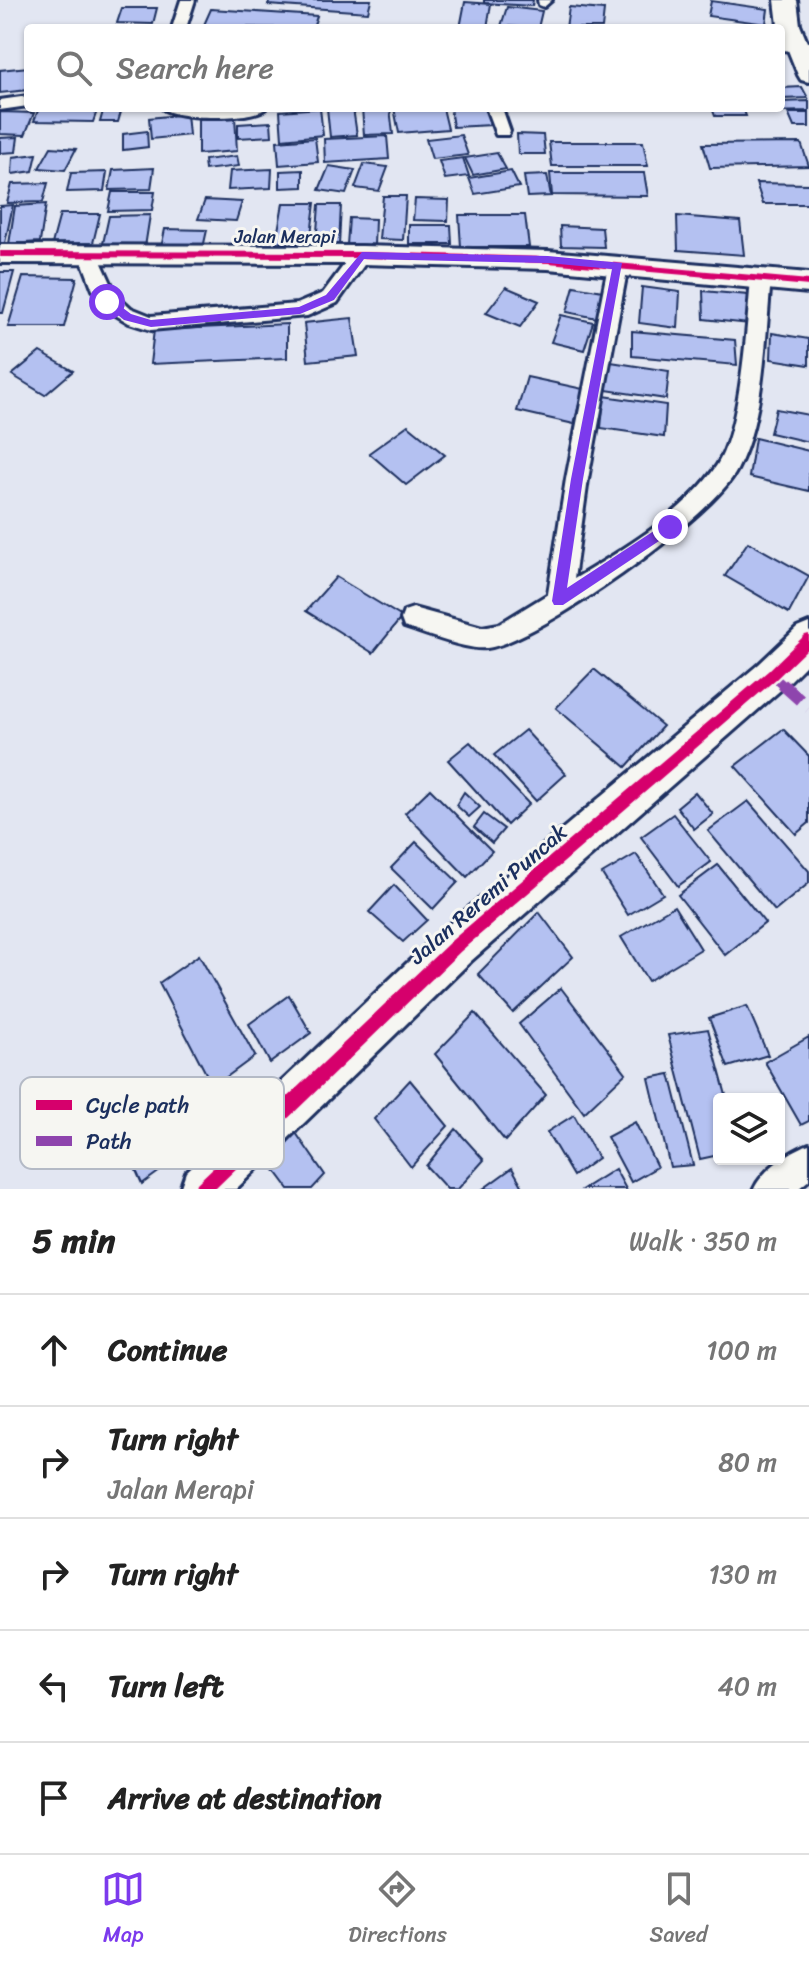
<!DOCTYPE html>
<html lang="en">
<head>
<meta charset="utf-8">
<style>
  :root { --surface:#fff; --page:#f2f2f2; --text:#222; --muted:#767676; --line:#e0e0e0; --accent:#7c3aed }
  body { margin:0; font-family:Sriracha,sans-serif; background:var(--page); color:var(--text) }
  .controls { position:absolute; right:24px; bottom:24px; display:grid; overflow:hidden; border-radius:8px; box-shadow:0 2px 6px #0004 }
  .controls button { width:72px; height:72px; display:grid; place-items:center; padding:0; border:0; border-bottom:2px solid var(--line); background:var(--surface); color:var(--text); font:40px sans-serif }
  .stop { position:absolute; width:24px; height:24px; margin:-18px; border:6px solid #7c3aed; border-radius:50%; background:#fff }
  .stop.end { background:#7c3aed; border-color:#fff; box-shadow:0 2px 8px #0008 }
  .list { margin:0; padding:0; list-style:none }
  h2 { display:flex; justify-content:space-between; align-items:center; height:104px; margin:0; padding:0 32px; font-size:34px }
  h2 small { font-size:26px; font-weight:400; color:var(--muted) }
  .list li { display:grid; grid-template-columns:52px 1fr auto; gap:24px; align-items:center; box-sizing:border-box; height:112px; padding:0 32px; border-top:2px solid var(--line) }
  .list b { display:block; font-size:30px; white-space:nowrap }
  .list p { margin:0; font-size:26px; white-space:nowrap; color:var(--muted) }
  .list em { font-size:26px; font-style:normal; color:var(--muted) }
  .icon { flex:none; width:44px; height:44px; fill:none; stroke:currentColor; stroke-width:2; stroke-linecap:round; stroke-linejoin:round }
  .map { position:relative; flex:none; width:809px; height:1189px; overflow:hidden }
  .search { position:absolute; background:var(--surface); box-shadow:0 2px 6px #0004; left:24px; right:24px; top:24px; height:88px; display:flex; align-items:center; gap:20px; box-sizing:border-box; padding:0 28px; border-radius:8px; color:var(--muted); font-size:30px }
  .sheet { height:664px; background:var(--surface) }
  nav { display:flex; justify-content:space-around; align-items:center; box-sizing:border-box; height:112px; border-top:2px solid var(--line); background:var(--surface); font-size:22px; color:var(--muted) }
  nav a { display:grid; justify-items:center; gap:4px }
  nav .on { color:var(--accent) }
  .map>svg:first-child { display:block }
</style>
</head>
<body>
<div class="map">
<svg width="809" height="1189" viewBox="0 0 809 1189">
  <rect width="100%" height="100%" fill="#e2e6f2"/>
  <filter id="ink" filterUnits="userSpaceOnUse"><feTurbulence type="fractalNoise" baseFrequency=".0125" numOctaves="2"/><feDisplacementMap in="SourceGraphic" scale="16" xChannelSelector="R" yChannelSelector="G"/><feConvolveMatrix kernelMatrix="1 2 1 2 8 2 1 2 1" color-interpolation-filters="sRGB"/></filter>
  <g filter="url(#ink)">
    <g fill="#b4c1f1" stroke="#1b2f5e" stroke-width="2">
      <polygon points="270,0 371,0 368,12 268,5"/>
      <polygon points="484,0 533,0 532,6 484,3"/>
      <polygon points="711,1 768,9 766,24 708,16"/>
      <polygon points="465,2 491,4 487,28 460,28"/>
      <polygon points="507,7 542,11 538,28 501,26"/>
      <polygon points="569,7 604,10 602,28 566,28"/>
      <polygon points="122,8 157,8 153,24 117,23"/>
      <polygon points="211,9 317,16 313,28 203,27"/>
      <polygon points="28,67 28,90 0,93 0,70"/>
      <polygon points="802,87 808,98 781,99 781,88"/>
      <polygon points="809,101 809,111 769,112 767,108 781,108 781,102"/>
      <polygon points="39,108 98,108 93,122 34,121"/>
      <polygon points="320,108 323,135 282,139 280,111"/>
      <polygon points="327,108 353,108 357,135 330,137"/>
      <polygon points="362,108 390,108 393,134 364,135"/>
      <polygon points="394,108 443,108 448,129 399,133"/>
      <polygon points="450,108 489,108 492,125 453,127"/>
      <polygon points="712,108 743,108 746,116 715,116"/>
      <polygon points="103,111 121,112 118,122 100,122"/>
      <polygon points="0,112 34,113 25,135 0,134"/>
      <polygon points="788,113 809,113 809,127 794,127"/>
      <polygon points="187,114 189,135 151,139 149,118"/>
      <polygon points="235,116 237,151 198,154 198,119"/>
      <polygon points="271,122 272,136 238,138 238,124"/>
      <polygon points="147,131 148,147 123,150 123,134"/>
      <polygon points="517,134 543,135 545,154 518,154"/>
      <polygon points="461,135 468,155 432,159 426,139"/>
      <polygon points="387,136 389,159 325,163 324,139"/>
      <polygon points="18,137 16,152 0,153 0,138"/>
      <polygon points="315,138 318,162 279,165 277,141"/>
      <polygon points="549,142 643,142 648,166 552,166"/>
      <polygon points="801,143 809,166 710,168 703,144"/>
      <polygon points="51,147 76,149 65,170 39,168"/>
      <polygon points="497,153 506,169 473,175 465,158"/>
      <polygon points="37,154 33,171 12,174 13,157"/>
      <polygon points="237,156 239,166 205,170 204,160"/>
      <polygon points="463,158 469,176 445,179 439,161"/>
      <polygon points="364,164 388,167 379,191 355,188"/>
      <polygon points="329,166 355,170 346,194 319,190"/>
      <polygon points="154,168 151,189 109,190 113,170"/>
      <polygon points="272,169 271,188 228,190 230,171"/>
      <polygon points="303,170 303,187 280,188 280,171"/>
      <polygon points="511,171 519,187 475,194 469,178"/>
      <polygon points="107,172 104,191 67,192 71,173"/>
      <polygon points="550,173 644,173 648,196 552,195"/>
      <polygon points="547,175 551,196 527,197 524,176"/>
      <polygon points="48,183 43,202 7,203 12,184"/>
      <polygon points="756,183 809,184 809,204 763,204"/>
      <polygon points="112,192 155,192 152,210 108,211"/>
      <polygon points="383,196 406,196 403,240 379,239"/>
      <polygon points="415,199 449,200 448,221 413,220"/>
      <polygon points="205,200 242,202 236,221 198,219"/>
      <polygon points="283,203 315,203 310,243 276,242"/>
      <polygon points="46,204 40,242 9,244 15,206"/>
      <polygon points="13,205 5,243 0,243 0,206"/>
      <polygon points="319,205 341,205 339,245 316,245"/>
      <polygon points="60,214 100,214 93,243 52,244"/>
      <polygon points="150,215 145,247 102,248 109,216"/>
      <polygon points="459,215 525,215 529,247 461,247"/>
      <polygon points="677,216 740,221 744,255 678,250"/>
      <polygon points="349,218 375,219 374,246 347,245"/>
      <polygon points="409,225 451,225 452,244 409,244"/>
      <polygon points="560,226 602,228 604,247 561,246"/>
      <polygon points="165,229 207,230 203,248 161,248"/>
      <polygon points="0,272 14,272 3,313 0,313"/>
      <polygon points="23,277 77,278 64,327 8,327"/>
      <polygon points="574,286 603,291 597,318 567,312"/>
      <polygon points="506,287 539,301 520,327 486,313"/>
      <polygon points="642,287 680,292 678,328 639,323"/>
      <polygon points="703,291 748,295 749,324 704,319"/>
      <polygon points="561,315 593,322 584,350 551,342"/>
      <polygon points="352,318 358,356 308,361 304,323"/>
      <polygon points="287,324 287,358 150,364 154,330"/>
      <polygon points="632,331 735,340 737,365 632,356"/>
      <polygon points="772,333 809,339 809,365 771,359"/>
      <polygon points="40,352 73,371 45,395 12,375"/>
      <polygon points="611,362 669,371 666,399 606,390"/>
      <polygon points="527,377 583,389 574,424 517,411"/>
      <polygon points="604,396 666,405 664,437 601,428"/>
      <polygon points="776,409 809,415 809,442 770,433"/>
      <polygon points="408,425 445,455 406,485 369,453"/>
      <polygon points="755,438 809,451 809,491 749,477"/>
      <polygon points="748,542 809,576 789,613 725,576"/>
      <polygon points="336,577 402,617 373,653 306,611"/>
      <polygon points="594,669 663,726 626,767 556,708"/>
      <polygon points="783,729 809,756 809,823 796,834 735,766"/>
      <polygon points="525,730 566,774 536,801 494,755"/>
      <polygon points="470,742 529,804 507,825 448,760"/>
      <polygon points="430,789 492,851 467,877 405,813"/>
      <polygon points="464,792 480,807 469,817 456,805"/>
      <polygon points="695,792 713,814 694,829 677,807"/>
      <polygon points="748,801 809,871 809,883 775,911 708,831"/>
      <polygon points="484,814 504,829 492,843 474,827"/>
      <polygon points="673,814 711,862 678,886 641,837"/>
      <polygon points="416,842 458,882 433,909 391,868"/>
      <polygon points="636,854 663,894 628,915 602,874"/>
      <polygon points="718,865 765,923 725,955 678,895"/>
      <polygon points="394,885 427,920 403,942 369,912"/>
      <polygon points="674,906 701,949 648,981 621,937"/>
      <polygon points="539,912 573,957 513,1013 478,974"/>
      <polygon points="199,955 255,1056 213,1087 159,983"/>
      <polygon points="561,988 626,1073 584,1113 519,1024"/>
      <polygon points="289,995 311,1033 270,1063 249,1024"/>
      <polygon points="747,1006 768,1055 728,1067 709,1018"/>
      <polygon points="475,1013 546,1095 505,1141 435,1054"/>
      <polygon points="708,1029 727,1099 719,1099 719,1155 700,1159 668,1035"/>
      <polygon points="809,1037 809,1121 801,1125 765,1062"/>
      <polygon points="670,1074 693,1165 670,1167 649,1078"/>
      <polygon points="202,1075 226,1123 142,1184 120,1134"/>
      <polygon points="410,1080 448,1126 411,1167 374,1119"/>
      <polygon points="574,1115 598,1158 573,1176 547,1132"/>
      <polygon points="635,1122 657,1167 631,1182 607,1137"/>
      <polygon points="456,1129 484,1160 458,1189 447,1189 426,1166"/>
      <polygon points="296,1133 325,1175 312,1189 289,1189 269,1162"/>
      <polygon points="512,1168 524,1189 483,1189"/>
      <polygon points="615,1169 626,1189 583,1189"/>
    </g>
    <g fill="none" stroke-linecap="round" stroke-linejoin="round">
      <defs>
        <g id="street">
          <polygon points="181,0 195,0 186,28 172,28"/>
          <polygon points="538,0 552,0 544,7 539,5"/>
          <polygon points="781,40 809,42 809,52 781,50"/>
          <polygon points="28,96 28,106 0,110 0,100"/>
          <path d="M162,108H266C253,120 175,120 162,108Z"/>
          <polygon points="486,108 502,108 510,131 508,135 496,135"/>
          <polygon points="88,247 95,248 116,294 131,308 151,316 297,304 323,293 355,250 369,250 371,255 337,303 307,316 151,330 129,323 109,311 93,290 79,253"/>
          <path d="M618,259L628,266L588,479L574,579C624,549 684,514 717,465C741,429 747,324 751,279L761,272L771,279C765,338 765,417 737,470C712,518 538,641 487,648C468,651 423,633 404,627L401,619L404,611L413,608L482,627L499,624L548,594L566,479L608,266Z"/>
          <path d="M809,1144V1180L798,1189H754C763,1169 789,1152 809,1144Z"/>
        </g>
        <g id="secondary">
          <polygon points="775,0 797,0 800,25 809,47 809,82 801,80 798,75 778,25"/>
          <polygon points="0,245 362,246 548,251 809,273 809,293 548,269 362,264 0,263"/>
          <polygon points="809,623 809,662 785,686 471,961 236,1189 180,1189 186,1172 441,931 759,664 797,628"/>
        </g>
      </defs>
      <use href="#street" stroke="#1b2f5e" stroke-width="6"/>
      <use href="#secondary" stroke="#1b2f5e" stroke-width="6"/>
      <use href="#street" fill="#f6f6f2" fill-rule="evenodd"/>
      <use href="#secondary" fill="#f6f6f2" fill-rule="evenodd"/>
      <polyline stroke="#8e44ad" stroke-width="9" stroke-dasharray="19 9" stroke-linecap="butt" points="772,675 784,686"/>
      <polyline stroke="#8e44ad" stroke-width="12" stroke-dasharray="24 12" stroke-linecap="butt" points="782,684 809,708"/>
      <defs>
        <g id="cycleway">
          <polygon points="0,251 362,252 548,257 809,280 809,286 548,263 362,258 0,257"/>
          <polygon points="809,634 809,647 776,679 461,951 215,1189 195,1189 197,1183 451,941 768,671 805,635"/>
        </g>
      </defs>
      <use href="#cycleway" stroke="#f6f6f2" stroke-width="5"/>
      <use href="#cycleway" fill="#d6006c" fill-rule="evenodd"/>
    </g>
  </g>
  <polygon fill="#7c3aed" points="362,252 548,256 622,263 583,479 567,588 666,523 674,523 674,531 563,605 554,605 552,601 571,479 612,269 548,263 364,259 334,300 300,314 151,327 124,320 102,302 111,299 131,314 151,320 299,307 326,295"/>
  <g text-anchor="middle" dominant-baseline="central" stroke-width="6" stroke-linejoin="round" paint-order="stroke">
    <g font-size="18" fill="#1b2f5e" stroke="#f6f6f2">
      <text x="285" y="237">Jalan Merapi</text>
    </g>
    <g font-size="22" fill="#1b2f5e" stroke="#f6f6f2">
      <text transform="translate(488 894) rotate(-41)">Jalan Reremi Puncak</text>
    </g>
  </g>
  <rect x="20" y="1077" width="264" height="92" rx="12" fill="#f6f6f2" stroke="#b4bac6" stroke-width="2"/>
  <rect x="36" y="1100" width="36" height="10" fill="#d6006c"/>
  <rect x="36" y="1136" width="36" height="10" fill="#8e44ad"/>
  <g font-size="22" fill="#1b2f5e">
    <text x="86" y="1113">Cycle path</text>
    <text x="86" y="1149">Path</text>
  </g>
</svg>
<div class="controls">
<button><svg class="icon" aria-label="layers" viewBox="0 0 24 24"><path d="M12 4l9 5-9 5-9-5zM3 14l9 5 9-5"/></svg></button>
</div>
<div class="stop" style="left:107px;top:302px"></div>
<div class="stop end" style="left:670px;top:527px"></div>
<div class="search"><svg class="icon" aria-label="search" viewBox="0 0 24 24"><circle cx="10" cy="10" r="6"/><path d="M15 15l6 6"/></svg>Search here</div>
</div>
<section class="sheet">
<h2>5 min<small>Walk · 350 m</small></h2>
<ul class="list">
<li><svg class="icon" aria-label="ahead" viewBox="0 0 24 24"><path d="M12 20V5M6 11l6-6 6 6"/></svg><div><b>Continue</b></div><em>100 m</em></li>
<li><svg class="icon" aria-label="right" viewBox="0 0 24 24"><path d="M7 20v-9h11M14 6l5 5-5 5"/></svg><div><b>Turn right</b><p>Jalan Merapi</p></div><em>80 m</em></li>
<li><svg class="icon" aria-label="right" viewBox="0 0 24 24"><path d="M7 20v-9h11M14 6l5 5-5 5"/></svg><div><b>Turn right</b></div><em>130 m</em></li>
<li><svg class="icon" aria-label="left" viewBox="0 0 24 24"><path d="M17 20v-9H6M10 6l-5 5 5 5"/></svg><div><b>Turn left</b></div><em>40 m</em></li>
<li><svg class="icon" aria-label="arrive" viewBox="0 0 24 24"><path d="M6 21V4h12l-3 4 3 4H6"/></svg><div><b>Arrive at destination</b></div></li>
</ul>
</section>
<nav>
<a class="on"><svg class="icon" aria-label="map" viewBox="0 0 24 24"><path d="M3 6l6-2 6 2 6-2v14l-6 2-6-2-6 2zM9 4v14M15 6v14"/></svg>Map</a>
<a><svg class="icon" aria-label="directions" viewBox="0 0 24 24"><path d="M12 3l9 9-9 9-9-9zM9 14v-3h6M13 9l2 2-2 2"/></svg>Directions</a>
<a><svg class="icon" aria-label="saved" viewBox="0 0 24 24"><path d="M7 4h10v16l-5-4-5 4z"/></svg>Saved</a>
</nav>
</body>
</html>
